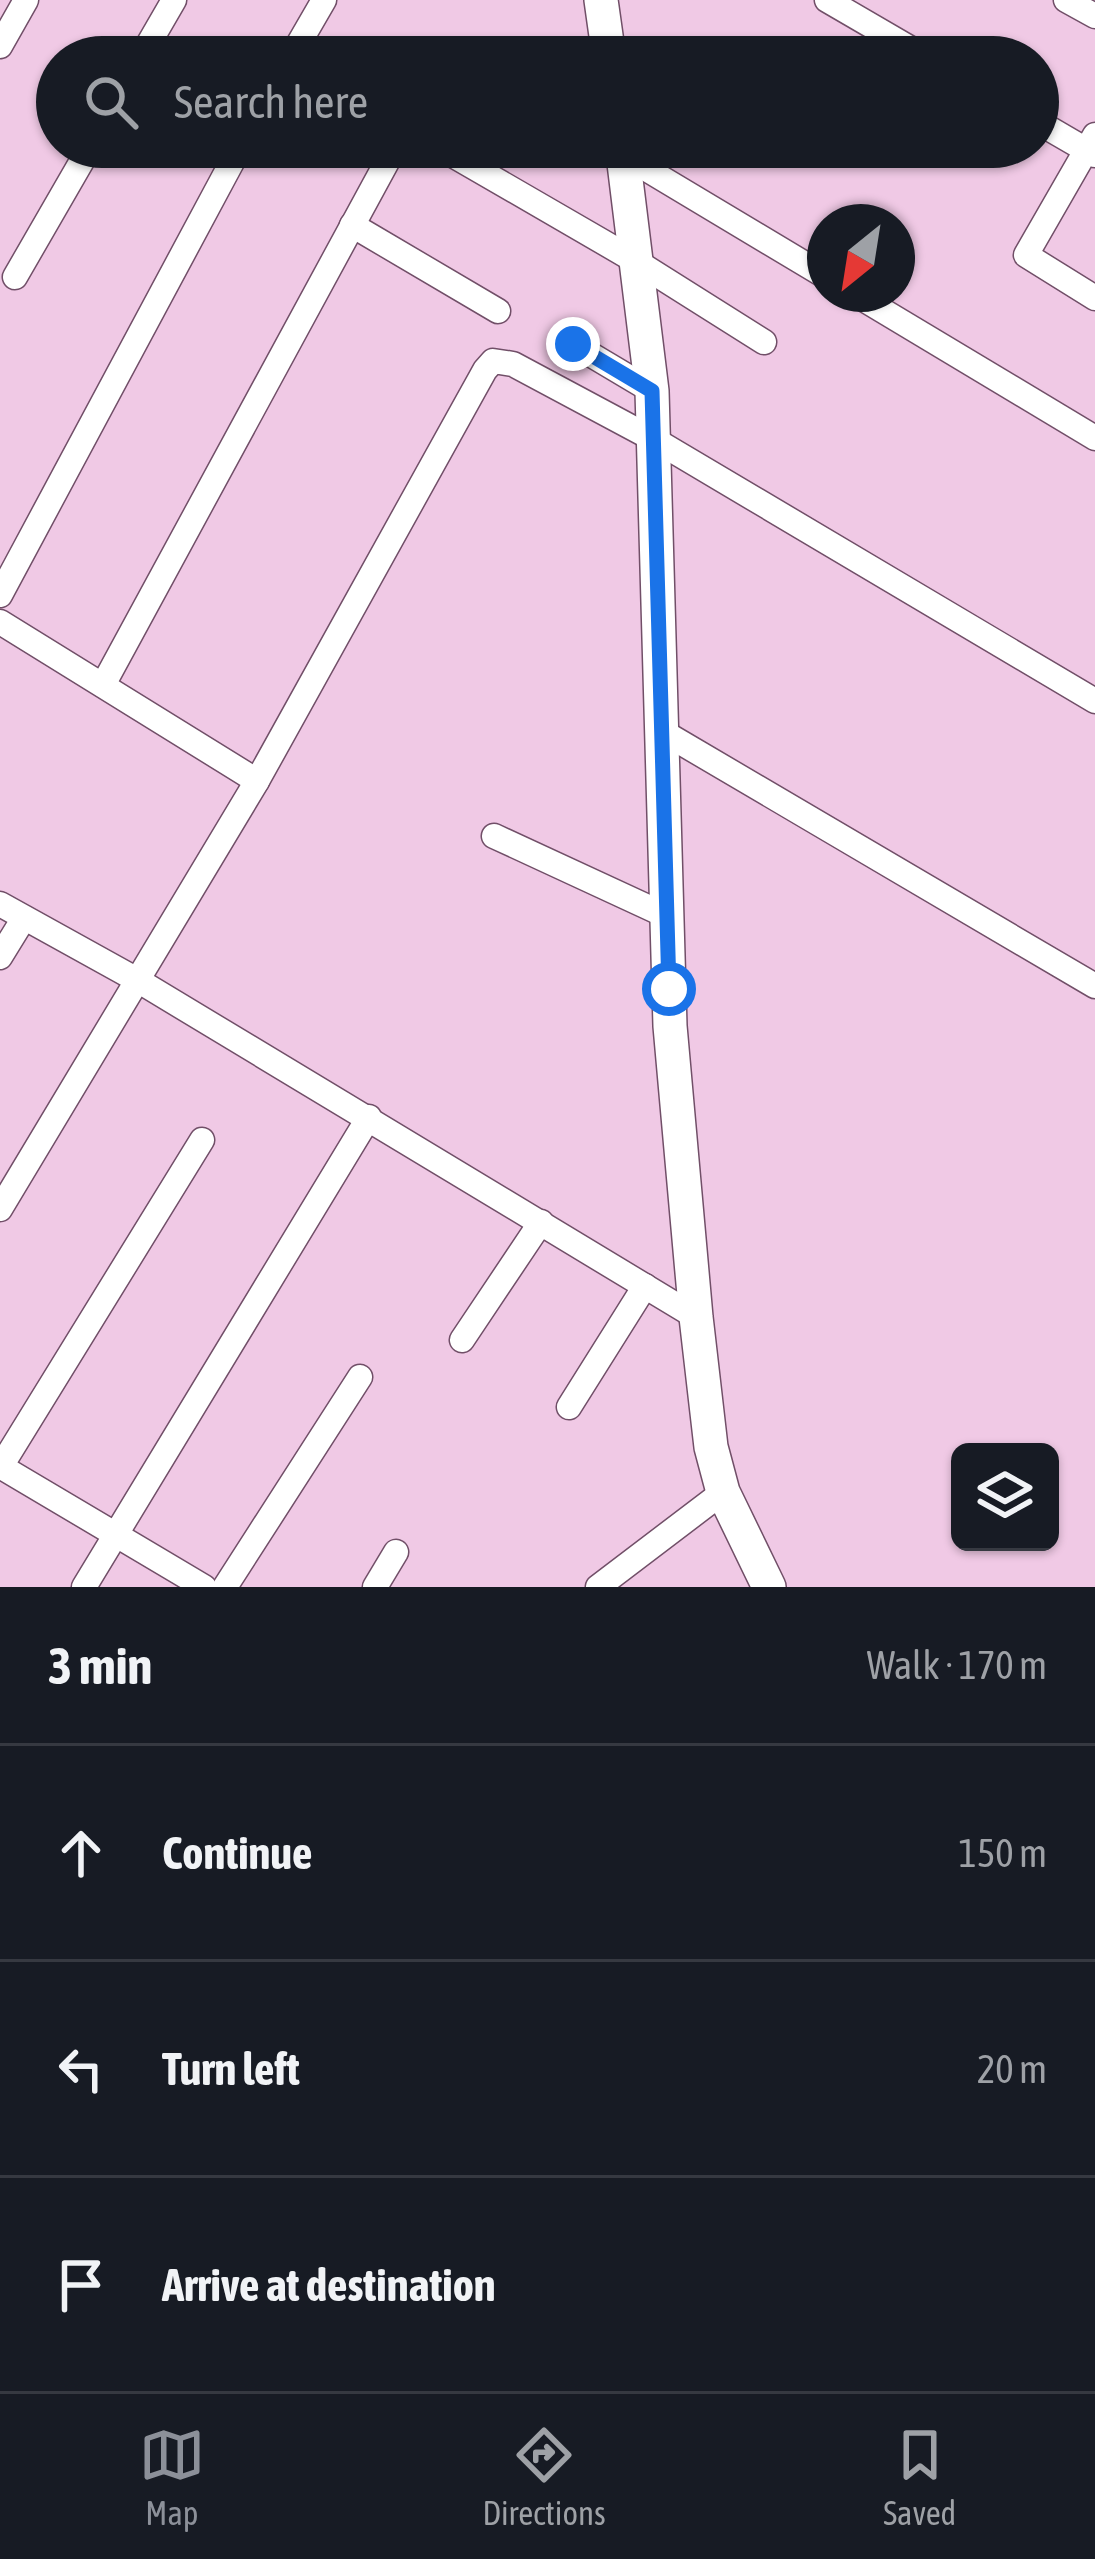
<!DOCTYPE html>
<html lang="en">
<head>
<meta charset="utf-8">
<style>
  :root { --surface:#171b24; --page:#20242c; --text:#f1f3f6; --muted:#9ea1a6; --line:#363941; --accent:#8c9099 }
  body { margin:0; font-family:"Asap Condensed",sans-serif; background:var(--page); color:var(--text) }
  .controls { position:absolute; right:36px; bottom:36px; display:grid; overflow:hidden; border-radius:18px; box-shadow:0 3px 9px #0004 }
  .controls button { width:108px; height:108px; display:grid; place-items:center; padding:0; border:0; border-bottom:3px solid var(--line); background:var(--surface); color:var(--text); font:60px sans-serif }
  .compass { position:absolute; left:807px; top:204px; width:108px; height:108px; border-radius:50%; background:var(--surface); box-shadow:0 3px 9px #0004; rotate:210deg }
  .stop { position:absolute; width:36px; height:36px; margin:-27px; border:9px solid #1a73e8; border-radius:50%; background:#fff }
  .stop.end { background:#1a73e8; border-color:#fff; box-shadow:0 3px 12px #0008 }
  .list { margin:0; padding:0; list-style:none }
  h2 { display:flex; justify-content:space-between; align-items:center; height:156px; margin:0; padding:0 48px; font-size:51px }
  h2 small { font-size:39px; font-weight:400; color:var(--muted) }
  .list li { display:grid; grid-template-columns:78px 1fr auto; gap:36px; align-items:center; box-sizing:border-box; height:216px; padding:0 48px; border-top:3px solid var(--line) }
  .list b { display:block; font-size:45px; white-space:nowrap }
  .list em { font-size:39px; font-style:normal; color:var(--muted) }
  .icon { flex:none; width:66px; height:66px; fill:none; stroke:currentColor; stroke-width:2; stroke-linecap:round; stroke-linejoin:round }
  .map { position:relative; flex:none; width:1095px; height:1587px; overflow:hidden }
  .search { position:absolute; background:var(--surface); box-shadow:0 3px 9px #0004; left:36px; right:36px; top:36px; height:132px; display:flex; align-items:center; gap:30px; box-sizing:border-box; padding:0 42px; border-radius:66px; color:var(--muted); font-size:45px }
  .sheet { height:804px; background:var(--surface) }
  nav { display:flex; justify-content:space-around; align-items:center; box-sizing:border-box; height:168px; border-top:3px solid var(--line); background:var(--surface); font-size:33px; color:var(--muted) }
  nav a { display:grid; justify-items:center; gap:6px }
  nav .on { color:var(--accent) }
  .map>svg:first-child { display:block }
</style>
</head>
<body>
<div class="map">
<svg width="1095" height="1587" viewBox="0 0 1095 1587">
  <rect width="100%" height="100%" fill="#f0c9e5"/>
  <g fill="none" stroke-linecap="round" stroke-linejoin="round">
    <defs>
      <g id="minor">
        <polyline points="827,0 925,57"/>
        <polyline points="1066,0 1095,16"/>
        <polyline points="0,46 26,0"/>
        <polyline points="141,57 174,0"/>
        <polyline points="291,57 324,0"/>
        <polyline points="1038,122 1095,155"/>
        <polyline points="1095,135 1026,255 1095,298"/>
        <polyline points="439,147 634,260 764,342"/>
        <polyline points="623,155 825,276"/>
        <polyline points="352,225 498,311"/>
        <polyline points="15,277 90,147"/>
        <polyline points="855,294 1095,438"/>
        <polyline points="573,344 652,391"/>
        <polyline points="0,595 240,147"/>
        <polyline points="0,622 257,781"/>
        <polyline points="103,685 395,147"/>
        <polyline points="663,732 1095,986"/>
        <polyline points="494,836 667,916"/>
        <polyline points="0,904 139,981 696,1317"/>
        <polyline points="0,957 24,918"/>
        <polyline points="0,1209 257,781 485,370 493,361 513,364 655,440 1095,701"/>
        <polyline points="462,1340 541,1222"/>
        <polyline points="569,1407 645,1286"/>
        <polyline points="0,1466 204,1587"/>
        <polyline points="0,1468 202,1140"/>
        <polyline points="84,1587 369,1117"/>
        <polyline points="225,1587 360,1377"/>
        <polyline points="375,1587 396,1552"/>
        <polyline points="598,1587 723,1492"/>
      </g>
      <g id="tertiary">
        <polyline points="601,0 609,57"/>
        <polyline points="622,147 652,391 670,1026 696,1317 711,1447 723,1492 769,1587"/>
      </g>
    </defs>
    <use href="#minor" stroke="#714f68" stroke-width="27"/>
    <use href="#tertiary" stroke="#714f68" stroke-width="36"/>
    <use href="#minor" stroke="#fff" stroke-width="24"/>
    <use href="#tertiary" stroke="#fff" stroke-width="33"/>
  </g>
  <g fill="none" stroke-linecap="round" stroke-linejoin="round">
    <polyline stroke="#1a73e8" stroke-width="15" points="573,344 652,391 669,989"/>
  </g>
</svg>
<div class="controls">
<button><svg class="icon" aria-label="layers" viewBox="0 0 24 24"><path d="M12 4l9 5-9 5-9-5zM3 14l9 5 9-5"/></svg></button>
</div>
<svg class="compass" viewBox="-18 -18 36 36"><path d="M0-13l5 13h-10z" fill="#e53935"/><path d="M0 13l5-13h-10z" fill="#9ea1a6"/></svg>
<div class="stop" style="left:669px;top:989px"></div>
<div class="stop end" style="left:573px;top:344px"></div>
<div class="search"><svg class="icon" aria-label="search" viewBox="0 0 24 24"><circle cx="10" cy="10" r="6"/><path d="M15 15l6 6"/></svg>Search here</div>
</div>
<section class="sheet">
<h2>3 min<small>Walk · 170 m</small></h2>
<ul class="list">
<li><svg class="icon" aria-label="ahead" viewBox="0 0 24 24"><path d="M12 20V5M6 11l6-6 6 6"/></svg><div><b>Continue</b></div><em>150 m</em></li>
<li><svg class="icon" aria-label="left" viewBox="0 0 24 24"><path d="M17 20v-9H6M10 6l-5 5 5 5"/></svg><div><b>Turn left</b></div><em>20 m</em></li>
<li><svg class="icon" aria-label="arrive" viewBox="0 0 24 24"><path d="M6 21V4h12l-3 4 3 4H6"/></svg><div><b>Arrive at destination</b></div></li>
</ul>
</section>
<nav>
<a class="on"><svg class="icon" aria-label="map" viewBox="0 0 24 24"><path d="M3 6l6-2 6 2 6-2v14l-6 2-6-2-6 2zM9 4v14M15 6v14"/></svg>Map</a>
<a><svg class="icon" aria-label="directions" viewBox="0 0 24 24"><path d="M12 3l9 9-9 9-9-9zM9 14v-3h6M13 9l2 2-2 2"/></svg>Directions</a>
<a><svg class="icon" aria-label="saved" viewBox="0 0 24 24"><path d="M7 4h10v16l-5-4-5 4z"/></svg>Saved</a>
</nav>
</body>
</html>
